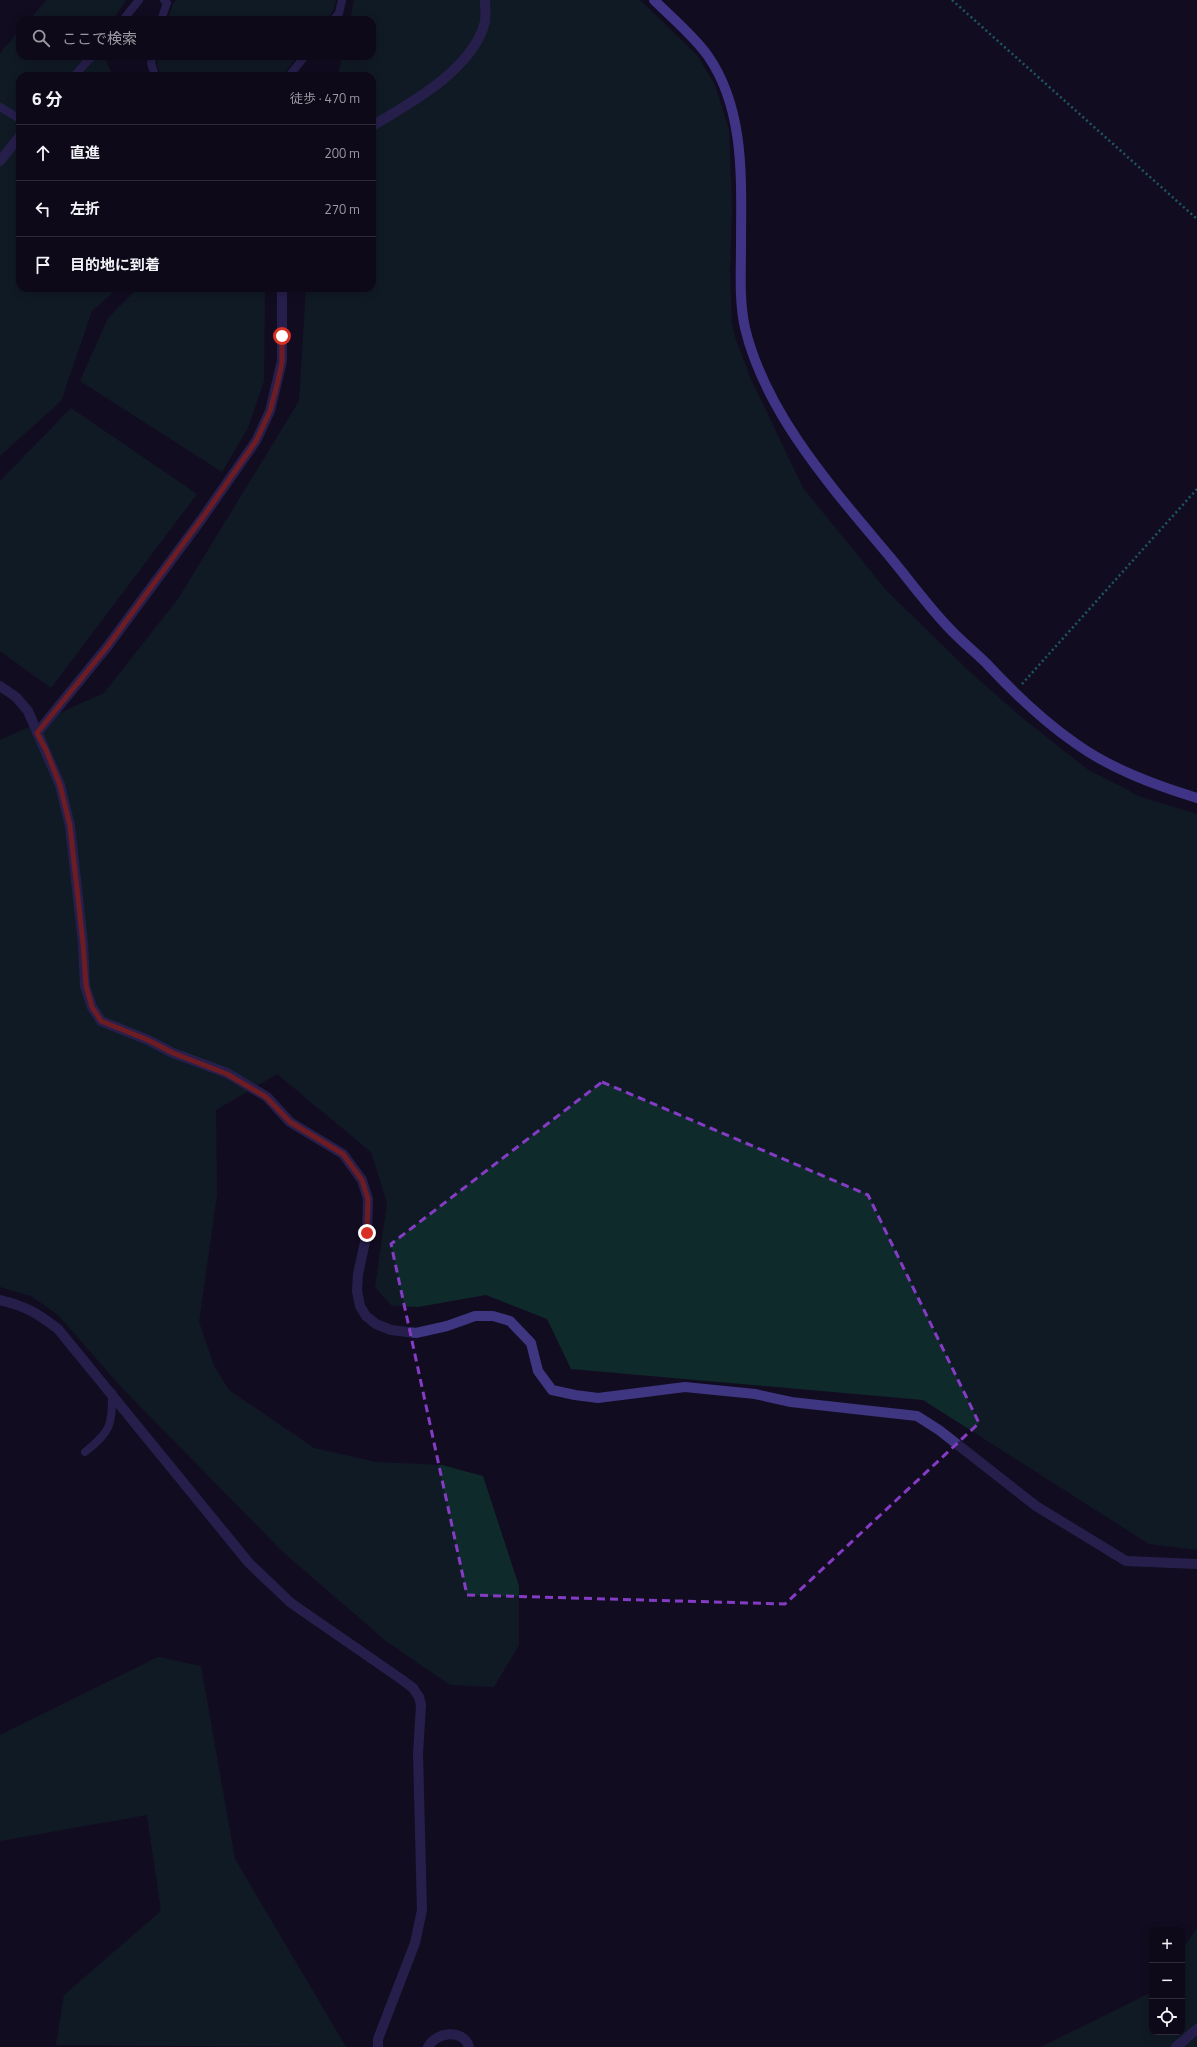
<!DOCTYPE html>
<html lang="ja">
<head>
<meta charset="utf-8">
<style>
  :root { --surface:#0e0919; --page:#1c1726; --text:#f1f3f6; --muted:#9b9aa2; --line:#2e2a38 }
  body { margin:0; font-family:"Titillium Web","Noto Sans JP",sans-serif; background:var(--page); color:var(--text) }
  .controls { position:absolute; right:12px; bottom:12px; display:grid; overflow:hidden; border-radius:8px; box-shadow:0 2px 10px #0003 }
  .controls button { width:36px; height:36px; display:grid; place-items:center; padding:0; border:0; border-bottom:1px solid var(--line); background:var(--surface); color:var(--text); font:20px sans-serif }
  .stop { position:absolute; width:12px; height:12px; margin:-9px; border:3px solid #d93025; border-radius:50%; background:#fff }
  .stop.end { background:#d93025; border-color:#fff; box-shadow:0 1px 4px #0008 }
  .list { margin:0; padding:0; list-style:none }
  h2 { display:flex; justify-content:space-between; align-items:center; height:52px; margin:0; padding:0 16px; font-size:17px }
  h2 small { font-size:13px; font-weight:400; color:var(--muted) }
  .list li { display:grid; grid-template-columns:26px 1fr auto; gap:12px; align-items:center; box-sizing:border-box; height:56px; padding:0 16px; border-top:1px solid var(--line) }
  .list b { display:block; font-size:15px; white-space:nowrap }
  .list em { font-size:13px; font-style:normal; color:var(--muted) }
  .icon { flex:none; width:22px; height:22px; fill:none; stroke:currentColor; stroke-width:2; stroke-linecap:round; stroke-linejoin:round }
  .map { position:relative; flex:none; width:1197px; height:2047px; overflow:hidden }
  .search { position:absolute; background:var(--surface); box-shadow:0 2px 10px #0003; left:16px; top:16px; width:360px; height:44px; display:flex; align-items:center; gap:10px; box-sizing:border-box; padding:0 14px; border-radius:12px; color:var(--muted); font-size:15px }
  .panel { position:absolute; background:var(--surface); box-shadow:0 2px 10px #0003; left:16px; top:72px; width:360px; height:220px; border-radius:12px }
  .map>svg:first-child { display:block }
</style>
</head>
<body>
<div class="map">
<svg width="1197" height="2047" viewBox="0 0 1197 2047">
  <rect width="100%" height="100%" fill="#120c21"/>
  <g fill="#0f2a2b">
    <polygon points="47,0 126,0 113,20 29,20"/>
    <polygon points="176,0 336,0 334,9 326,20 167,20 173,4"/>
    <polygon points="354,0 640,0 697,55 715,85 729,130 732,210 730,272 732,324 736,340 751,379 803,488 886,590 970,672 1020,716 1087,769 1141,797 1197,814 1197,1550 1149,1544 923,1400 571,1369 547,1319 486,1295 418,1307 392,1306 375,1287 387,1203 371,1152 277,1074 216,1110 217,1195 199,1322 214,1366 229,1390 314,1448 376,1462 442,1465 483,1476 519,1586 519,1645 494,1687 450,1685 386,1641 283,1552 122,1388 58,1315 31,1296 0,1287 0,740 104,693 178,599 299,401 306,288 372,288 372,76 338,76 342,56 372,56 372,20 350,20"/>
    <polygon points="20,30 20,56 104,56 113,76 20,76 20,288 118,288 92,311 61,401 0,456 0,53"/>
    <polygon points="159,56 298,56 282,76 162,76 157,66"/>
    <polygon points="138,288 265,288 264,381 248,428 222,472 80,381 108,318"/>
    <polygon points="71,408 197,494 51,688 0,651 0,481"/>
    <polygon points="158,1657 201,1666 235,1859 346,2047 56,2045 64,1995 161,1911 147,1815 0,1841 0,1735"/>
    <polygon points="1197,1928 1197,2047 1041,2047 1152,1992 1152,2032 1182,2032 1182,1950"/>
  </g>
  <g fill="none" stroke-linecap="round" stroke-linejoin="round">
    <g stroke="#2ab2b5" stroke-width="2.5" stroke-dasharray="2 3" stroke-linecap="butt">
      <polyline points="952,0 1197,219"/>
      <polyline points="1022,684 1197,489"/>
    </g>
    <g stroke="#3f3681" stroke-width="8">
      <polyline points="123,20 139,0"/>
      <polyline points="161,20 167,3 164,0"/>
      <polyline points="333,20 339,13 342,0"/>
      <polyline points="153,56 151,63 155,76"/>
      <polyline points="74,76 92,56"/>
      <polyline points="289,76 305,56"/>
      <polyline points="0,107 20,119"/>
      <path d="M85,1452C111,1431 112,1426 112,1393"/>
    </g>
    <g stroke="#3f3681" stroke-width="10">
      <path d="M372,126C411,103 473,69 485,22C486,15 485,7 485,0"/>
      <polyline points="0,161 20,136"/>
      <polyline points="0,686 16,697 28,711 60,785 70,826 83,943 85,986 92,1007 101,1021 148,1040 173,1053 227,1073 267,1097 290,1122 343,1154 362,1180 368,1199 367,1233 358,1274 357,1291 360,1306 366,1316 376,1324 391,1330 416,1333 447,1326 475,1316 493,1316 510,1321 531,1343 538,1371 552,1390 575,1395 598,1398 685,1387 755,1394 791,1402 917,1416 939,1430 1036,1506 1126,1561 1197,1564"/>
      <polyline points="37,733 107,647 201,520 256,441 270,411 282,361 282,288"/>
      <path d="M0,1300C26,1306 37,1313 58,1329L249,1563L291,1603L401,1679L413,1688L419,1697L421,1705L418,1754L422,1910L415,1943L378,2039V2047"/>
      <path d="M428,2047C436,2032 463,2028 469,2047"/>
      <polyline points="1176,2047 1197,2029"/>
    </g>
    <path stroke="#7463ff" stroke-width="10" d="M654,0C671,17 694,36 708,56C746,111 741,182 741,246C741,273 739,301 745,328C766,415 834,490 890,557C910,581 928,606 949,628C961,641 975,652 987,664C1014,693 1042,720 1075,743C1111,769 1155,785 1197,798"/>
  </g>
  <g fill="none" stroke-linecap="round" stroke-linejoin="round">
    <polyline stroke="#d93025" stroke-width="5" points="282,336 282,362 277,385 270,411 256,441 208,510 107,647 37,733 46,750 60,785 70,826 83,943 86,986 92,1007 101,1021 148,1040 173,1053 227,1074 266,1097 290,1122 343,1154 362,1180 368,1199 367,1233"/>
  </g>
  <path d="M0 0H1197V2047H0ZM602,1082L868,1195L979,1423L785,1604L467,1595L391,1244Z" fill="#120c21" fill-opacity=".55" fill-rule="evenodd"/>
  <path fill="none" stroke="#843cc5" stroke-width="3" stroke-dasharray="8 5" stroke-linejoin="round" d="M602,1082L868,1195L979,1423L785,1604L467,1595L391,1244Z"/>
</svg>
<div class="controls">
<button>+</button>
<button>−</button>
<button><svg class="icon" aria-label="locate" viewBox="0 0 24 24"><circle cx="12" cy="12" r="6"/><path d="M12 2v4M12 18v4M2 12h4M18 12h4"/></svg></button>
</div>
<div class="stop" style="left:282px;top:336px"></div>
<div class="stop end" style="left:367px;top:1233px"></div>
<div class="search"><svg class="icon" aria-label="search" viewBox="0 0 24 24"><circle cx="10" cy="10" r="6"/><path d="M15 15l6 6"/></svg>ここで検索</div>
<section class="panel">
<h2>6 分<small>徒歩 · 470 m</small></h2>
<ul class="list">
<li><svg class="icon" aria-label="ahead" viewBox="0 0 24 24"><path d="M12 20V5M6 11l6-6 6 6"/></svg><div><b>直進</b></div><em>200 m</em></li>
<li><svg class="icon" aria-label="left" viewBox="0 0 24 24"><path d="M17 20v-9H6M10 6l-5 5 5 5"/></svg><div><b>左折</b></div><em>270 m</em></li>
<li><svg class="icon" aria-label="arrive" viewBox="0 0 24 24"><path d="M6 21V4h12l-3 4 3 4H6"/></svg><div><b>目的地に到着</b></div></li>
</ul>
</section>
</div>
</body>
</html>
